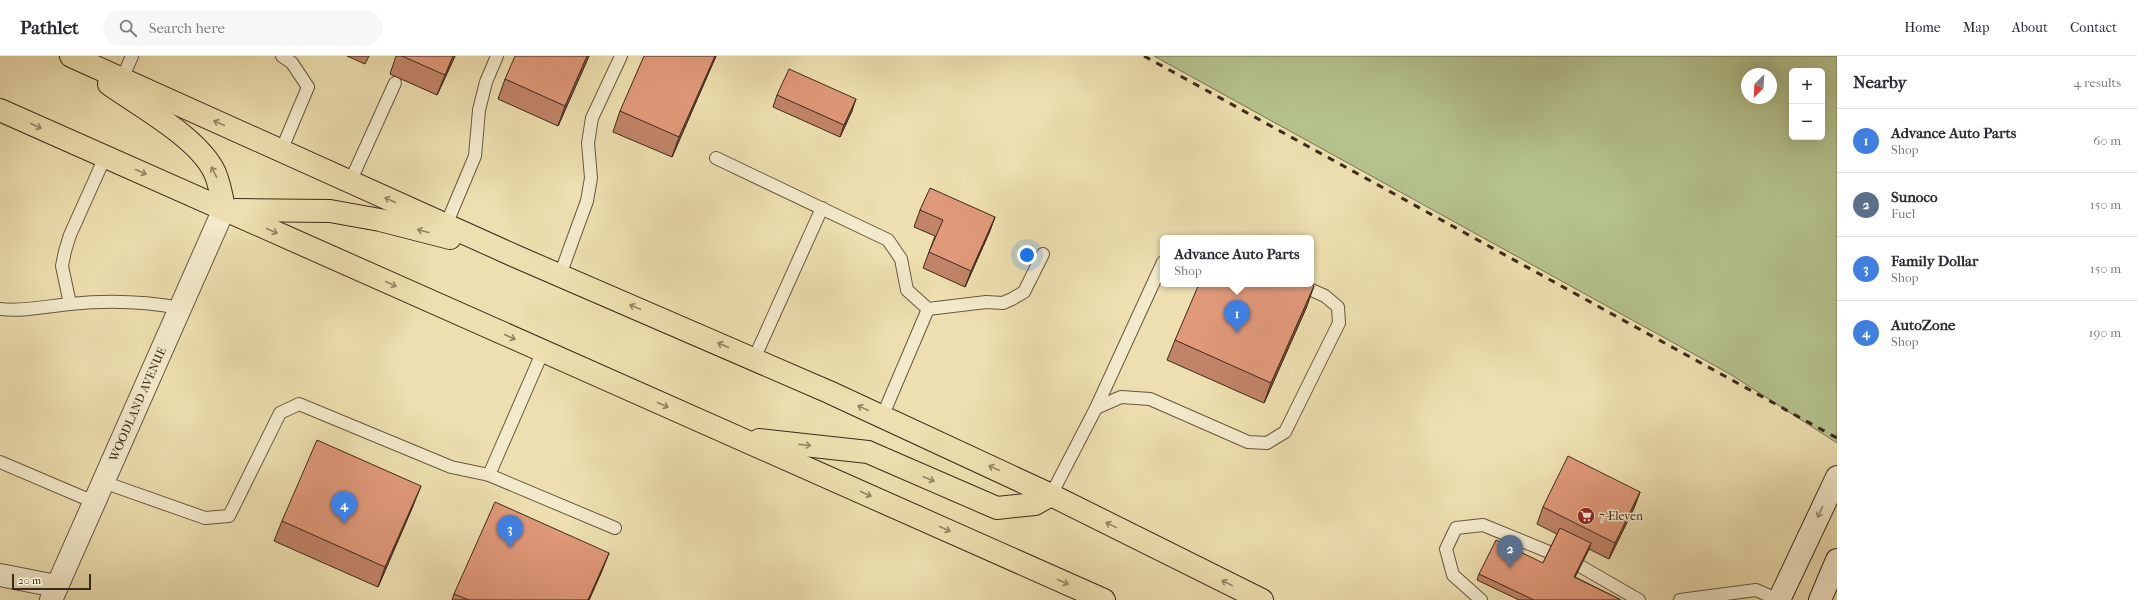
<!DOCTYPE html>
<html lang="en">
<head>
<meta charset="utf-8">
<style>
  :root { --surface:#fff; --page:#f7f7f7; --text:#2b2b33; --muted:#7c7c81; --line:#e1e1e2; --accent:#8f2418 }
  body { margin:0; font-family:"IM FELL French Canon",serif; background:var(--page); color:var(--text) }
  .controls { position:absolute; right:12px; top:12px; display:grid; overflow:hidden; border-radius:6px; box-shadow:0 4px 16px #0002 }
  .controls button { width:36px; height:36px; display:grid; place-items:center; padding:0; border:0; border-bottom:1px solid var(--line); background:var(--surface); color:var(--text); font:20px sans-serif }
  .compass { position:absolute; left:1741px; top:12px; width:36px; height:36px; border-radius:50%; background:var(--surface); box-shadow:0 4px 16px #0002; rotate:204deg }
  .scale { position:absolute; left:12px; bottom:10px; width:79px; box-sizing:border-box; padding-left:4px; border:2px solid #3a2a1b; border-top:0; font-size:11px; line-height:14px; white-space:nowrap; color:#3a2a1b; -webkit-text-stroke:3px #f3eacb; paint-order:stroke }
  .you { position:absolute; left:1027px; top:199px; width:14px; height:14px; margin:-10px; border:3px solid #fff; border-radius:50%; background:#1a73e8; box-shadow:0 0 0 6px #1a73e833 }
  .badge { display:grid; place-items:center; width:26px; height:26px; border-radius:50%; background:var(--accent); color:#fff; font-size:13px; font-weight:700 }
  .pin { position:absolute; translate:-50% -33px; filter:drop-shadow(0 1px 2px #0008) }
  .pin::after { content:''; position:absolute; top:21px; width:14px; height:12px; background:inherit; clip-path:polygon(0 0,100% 0,50% 100%) }
  .popup { position:absolute; left:1160px; top:179px; width:154px; height:52px; box-sizing:border-box; display:grid; place-content:center; border-radius:6px; background:var(--surface); filter:drop-shadow(0 1px 3px #0005); font-size:13px; white-space:nowrap; color:var(--muted) }
  .popup b { font-size:15px; color:var(--text) }
  .popup::after { content:''; position:absolute; left:50%; top:100%; margin-left:-8px; border:8px solid transparent; border-top-color:var(--surface) }
  .list { margin:0; padding:0; list-style:none }
  h2 { display:flex; justify-content:space-between; align-items:center; height:52px; margin:0; padding:0 16px; font-size:17px }
  h2 small { font-size:13px; font-weight:400; color:var(--muted) }
  .list li { display:grid; grid-template-columns:26px 1fr auto; gap:12px; align-items:center; box-sizing:border-box; height:64px; padding:0 16px; border-top:1px solid var(--line) }
  .list b { display:block; font-size:15px; white-space:nowrap }
  .list p { margin:0; font-size:13px; white-space:nowrap; color:var(--muted) }
  .list em { font-size:13px; font-style:normal; color:var(--muted) }
  .icon { flex:none; width:22px; height:22px; fill:none; stroke:currentColor; stroke-width:2; stroke-linecap:round; stroke-linejoin:round }
  .map { position:relative; flex:none; width:1837px; height:544px; overflow:hidden }
  header { display:flex; align-items:center; gap:24px; box-sizing:border-box; height:56px; padding:0 20px; background:var(--surface); border-bottom:1px solid var(--line) }
  header strong { font-size:19px }
  nav { display:flex; gap:22px; margin-inline-start:auto; font-size:14px }
  .search { width:280px; height:36px; background:var(--page); display:flex; align-items:center; gap:10px; box-sizing:border-box; padding:0 14px; border-radius:22px; color:var(--muted); font-size:15px }
  main { display:flex }
  aside { flex:1; background:var(--surface) }
  .map>svg:first-child { display:block }
</style>
</head>
<body>
<header>
<strong>Pathlet</strong>
<div class="search"><svg class="icon" aria-label="search" viewBox="0 0 24 24"><circle cx="10" cy="10" r="6"/><path d="M15 15l6 6"/></svg>Search here</div>
<nav><a>Home</a><a>Map</a><a>About</a><a>Contact</a></nav>
</header>
<main>
<div class="map">
<svg width="1837" height="544" viewBox="0 0 1837 544">
  <rect width="100%" height="100%" fill="#eddfaf"/>
  <filter id="stains"><feTurbulence type="fractalNoise" baseFrequency=".005" numOctaves="4"/><feColorMatrix values="0 0 0 0 .2 0 0 0 0 .09 0 0 0 0 .02 0 0 0 .5 -.17"/></filter>
  <radialGradient id="worn" r=".72"><stop offset=".6" stop-color="#630" stop-opacity="0"/><stop offset="1" stop-color="#630" stop-opacity=".3"/></radialGradient>
  <path fill="#b4c28d" stroke="#777654" fill-rule="evenodd" d="M1154,0H1837V387L1730,318ZM1792,15H1822V81H1792ZM1747,18H1771V42H1747Z"/>
  <g fill="none" stroke-linecap="round" stroke-linejoin="round">
    <defs>
      <g id="service">
        <polyline points="122,23 132,0"/>
        <polyline points="281,95 308,31 292,7 282,0"/>
        <polyline points="716,102 888,184 901,203 907,234 928,253 986,246 1003,247 1012,243 1024,236 1043,198"/>
        <polyline points="350,126 395,27"/>
        <polyline points="446,169 475,100 479,54 486,26 497,0"/>
        <polyline points="560,219 587,145 591,122 588,87 592,62 621,0"/>
        <polyline points="70,248 62,210 65,195 70,179 105,101"/>
        <path d="M0,253C23,256 47,250 70,248C108,244 143,245 180,252"/>
        <polyline points="754,303 822,152"/>
        <polyline points="1096,352 1121,341 1150,343 1248,386 1267,387 1285,376 1339,267 1338,251 1325,240 1298,228"/>
        <polyline points="882,361 928,253"/>
        <polyline points="0,406 94,446"/>
        <polyline points="489,419 615,472"/>
        <polyline points="103,426 205,462 229,460 280,357 299,348 451,411 489,419 543,295"/>
        <polyline points="1051,439 1096,352 1163,206"/>
        <polyline points="1580,510 1639,544"/>
        <polyline points="1481,544 1453,519 1446,493 1456,472 1483,469 1549,496"/>
        <polyline points="1680,544 1756,534 1779,544"/>
      </g>
      <polyline id="minor" points="0,519 56,530"/>
      <g id="tertiary">
        <path id="s1" d="M51,544L224,153"/>
      </g>
      <g id="secondary">
        <polyline points="1779,544 1837,421"/>
        <polyline points="1820,544 1837,504"/>
      </g>
      <g id="primary">
        <polyline points="71,0 515,200 829,336 1051,439 1262,544"/>
        <path d="M109,28C141,51 199,82 215,117C220,129 222,141 224,153"/>
        <polyline points="0,54 1104,544"/>
        <polyline points="236,154 330,155 380,164 450,182"/>
        <polyline points="759,384 868,396 997,452 1035,448 1051,439"/>
      </g>
    </defs>
    <use href="#service" stroke="#675740" stroke-width="14"/>
    <use href="#minor" stroke="#675740" stroke-width="24"/>
    <use href="#tertiary" stroke="#675740" stroke-width="24"/>
    <use href="#secondary" stroke="#3a2a1b" stroke-width="24"/>
    <use href="#primary" stroke="#3a2a1b" stroke-width="24"/>
    <use href="#service" stroke="#f3eacb" stroke-width="12"/>
    <use href="#minor" stroke="#f3eacb" stroke-width="22"/>
    <use href="#tertiary" stroke="#f3eacb" stroke-width="22"/>
    <use href="#secondary" stroke="#f3eacb" stroke-width="22"/>
    <use href="#primary" stroke="#eddfaf" stroke-width="22"/>
    <polyline stroke="#3a2a1b" stroke-width="3" stroke-dasharray="7 7" stroke-linecap="butt" points="1144,0 1837,382"/>
  </g>
  <g fill="#c18468" stroke="#3a2a1b">
    <polygon points="347,0 369,0 365,8"/>
    <polygon points="396,0 455,0 437,39 390,18"/>
    <polygon points="589,0 558,70 498,43 505,23"/>
    <polygon points="716,0 672,101 613,76 620,55"/>
    <polygon points="777,39 852,55 840,81 773,51"/>
    <polygon points="920,154 995,161 989,177 965,231 923,212 935,180 914,171"/>
    <polygon points="1307,250 1264,347 1167,304 1175,284"/>
    <polygon points="1640,436 1634,452 1609,503 1589,493 1575,521 1621,544 1519,544 1477,524 1479,518 1543,507 1557,478 1537,468 1543,451"/>
    <polygon points="413,450 378,531 274,485 282,465"/>
    <polygon points="609,497 601,517 589,544 452,544 454,538"/>
  </g>
  <g fill="#9d6b55" stroke="#3a2a1b">
    <polygon points="453,0 455,0 437,39 445,19"/>
    <polygon points="587,0 589,0 558,70 565,50"/>
    <polygon points="715,0 716,0 672,101 679,81"/>
    <polygon points="856,43 852,55 840,81 844,69"/>
    <polygon points="995,161 989,177 965,231 971,215"/>
    <polygon points="1314,230 1307,250 1264,347 1271,327"/>
    <polygon points="421,430 413,450 378,531 385,511"/>
    <polygon points="1640,436 1634,452 1609,503 1615,487"/>
    <polygon points="1591,487 1589,493 1572,527 1574,521"/>
    <polygon points="609,497 601,517 589,544 588,544"/>
  </g>
  <g fill="#e09979" stroke="#3a2a1b">
    <polygon points="402,0 453,0 445,19"/>
    <polygon points="515,0 587,0 565,50 505,23"/>
    <polygon points="644,0 715,0 679,81 620,55"/>
    <polygon points="789,13 856,43 844,69 777,39"/>
    <polygon points="930,132 995,161 971,215 929,196 943,164 920,154"/>
    <polygon points="1199,228 1311,228 1314,230 1271,327 1175,284"/>
    <polygon points="317,384 421,430 385,511 282,465"/>
    <polygon points="1568,400 1640,436 1615,487 1543,451"/>
    <polygon points="495,446 609,497 588,544 469,544 454,538"/>
    <polygon points="1560,472 1591,487 1574,521 1621,544 1534,544 1479,518 1496,484 1543,507"/>
  </g>
  <defs><path id="oneway-shaft" d="M-6 0H5M1.5-3L5.5 0L1.5 3" fill="none" stroke-width="1.6" stroke-linecap="round" stroke-linejoin="round"/></defs>
  <g stroke="#948465">
    <use href="#oneway-shaft" transform="translate(219 67) rotate(-155)"/>
    <use href="#oneway-shaft" transform="translate(36 70) rotate(24)"/>
    <use href="#oneway-shaft" transform="translate(141 116) rotate(24)"/>
    <use href="#oneway-shaft" transform="translate(214 116) rotate(-117)"/>
    <use href="#oneway-shaft" transform="translate(390 144) rotate(-156)"/>
    <use href="#oneway-shaft" transform="translate(272 175) rotate(24)"/>
    <use href="#oneway-shaft" transform="translate(423 175) rotate(-165)"/>
    <use href="#oneway-shaft" transform="translate(391 228) rotate(24)"/>
    <use href="#oneway-shaft" transform="translate(635 251) rotate(-157)"/>
    <use href="#oneway-shaft" transform="translate(510 281) rotate(24)"/>
    <use href="#oneway-shaft" transform="translate(723 289) rotate(-156)"/>
    <use href="#oneway-shaft" transform="translate(663 349) rotate(24)"/>
    <use href="#oneway-shaft" transform="translate(863 352) rotate(-155)"/>
    <use href="#oneway-shaft" transform="translate(805 389) rotate(6)"/>
    <use href="#oneway-shaft" transform="translate(994 412) rotate(-155)"/>
    <use href="#oneway-shaft" transform="translate(929 423) rotate(23)"/>
    <use href="#oneway-shaft" transform="translate(866 438) rotate(24)"/>
    <use href="#oneway-shaft" transform="translate(1111 469) rotate(-154)"/>
    <use href="#oneway-shaft" transform="translate(945 473) rotate(24)"/>
    <use href="#oneway-shaft" transform="translate(1063 526) rotate(24)"/>
    <use href="#oneway-shaft" transform="translate(1227 527) rotate(-154)"/>
  </g>
  <use stroke="#968a73" href="#oneway-shaft" transform="translate(1820 456) rotate(115)"/>
  <defs>
    <symbol id="supermarket-disc" viewBox="-11 -11 22 22"><circle r="9.5" fill="#8f2418" stroke="#f3eacb"/><path d="M-6-5.5h2.5l.6 2H6L4.5 2H-2.5L-4.4-4H-6ZM-1.5 3.2a1.3 1.3 0 1 0 .1 0ZM3 3.2a1.3 1.3 0 1 0 .1 0Z" fill="#fff"/></symbol>
  </defs>
  <g fill-rule="evenodd">
    <use href="#supermarket-disc" x="1576" y="450" width="20" height="20"/>
  </g>
  <g text-anchor="middle" dominant-baseline="central" stroke-width="3" stroke-linejoin="round" paint-order="stroke">
    <g font-size="12" fill="#3a2a1b" stroke="#f3eacb">
      <text stroke="none"><textPath href="#s1" startOffset="214">WOODLAND AVENUE</textPath></text>
    </g>
    <g font-size="12" fill="#3a2a1b" stroke="#f3eacb" text-anchor="start">
      <text x="1599" y="460">7-Eleven</text>
    </g>
  </g>
  <rect width="100%" height="100%" filter="url(#stains)"/>
  <rect width="100%" height="100%" fill="url(#worn)"/>
</svg>
<div class="controls">
<button>+</button>
<button>−</button>
</div>
<svg class="compass" viewBox="-18 -18 36 36"><path d="M0-13l5 13h-10z" fill="#e53935"/><path d="M0 13l5-13h-10z" fill="#7c7c81"/></svg>
<div class="scale">20 m</div>
<div class="you"></div>
<div class="pin badge" style="left:1237px;top:277px;background:#3f7fe0">1</div>
<div class="popup"><b>Advance Auto Parts</b>Shop</div>
<div class="pin badge" style="left:1510px;top:512px;background:#5c6f8a">2</div>
<div class="pin badge" style="left:510px;top:492px;background:#3f7fe0">3</div>
<div class="pin badge" style="left:344px;top:468px;background:#3f7fe0">4</div>
</div>
<aside>
<h2>Nearby<small>4 results</small></h2>
<ul class="list">
<li><span class="badge" style="background:#3f7fe0">1</span><div><b>Advance Auto Parts</b><p>Shop</p></div><em>60 m</em></li>
<li><span class="badge" style="background:#5c6f8a">2</span><div><b>Sunoco</b><p>Fuel</p></div><em>150 m</em></li>
<li><span class="badge" style="background:#3f7fe0">3</span><div><b>Family Dollar</b><p>Shop</p></div><em>150 m</em></li>
<li><span class="badge" style="background:#3f7fe0">4</span><div><b>AutoZone</b><p>Shop</p></div><em>190 m</em></li>
</ul>
</aside>
</main>
</body>
</html>
